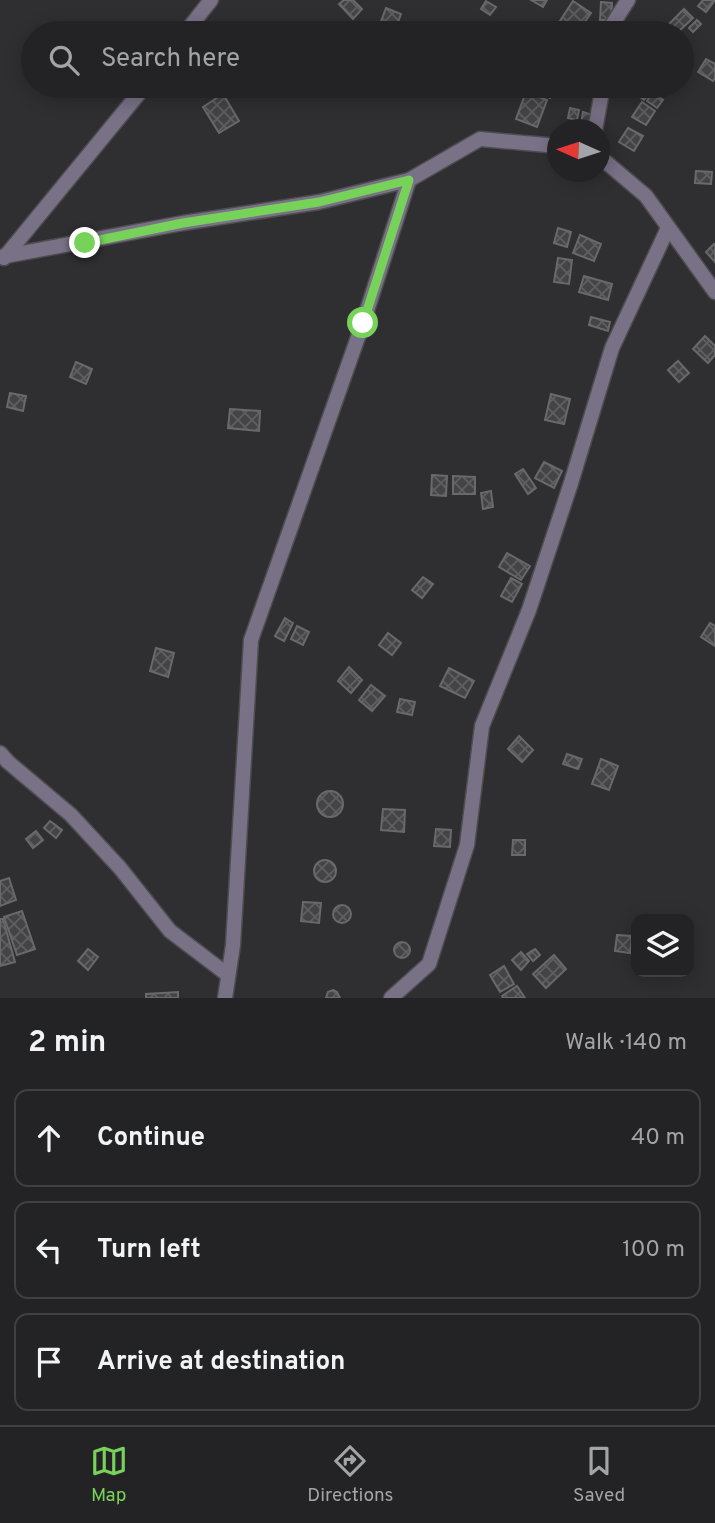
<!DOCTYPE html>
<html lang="en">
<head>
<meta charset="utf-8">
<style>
  :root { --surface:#232225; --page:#2f2f32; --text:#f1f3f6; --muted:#a3a4a7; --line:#403f42; --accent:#77d259 }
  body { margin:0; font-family:Overpass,sans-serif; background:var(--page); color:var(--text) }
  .controls { position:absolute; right:21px; bottom:21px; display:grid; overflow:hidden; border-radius:14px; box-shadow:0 4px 18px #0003 }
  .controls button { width:63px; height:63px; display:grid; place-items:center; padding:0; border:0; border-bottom:2px solid var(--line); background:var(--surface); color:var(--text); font:35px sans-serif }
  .compass { position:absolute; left:547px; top:119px; width:63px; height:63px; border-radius:50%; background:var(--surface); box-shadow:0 4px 18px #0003; rotate:273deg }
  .stop { position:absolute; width:21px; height:21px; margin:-16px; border:5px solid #77d259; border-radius:50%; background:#fff }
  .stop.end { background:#77d259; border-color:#fff; box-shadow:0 2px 7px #0008 }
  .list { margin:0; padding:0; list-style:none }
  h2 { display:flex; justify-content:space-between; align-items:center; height:91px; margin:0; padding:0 28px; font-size:30px }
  h2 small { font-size:23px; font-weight:400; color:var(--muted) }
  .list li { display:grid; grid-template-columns:46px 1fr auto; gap:21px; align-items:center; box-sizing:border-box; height:98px; margin:0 14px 14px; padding:0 14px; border:2px solid var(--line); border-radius:14px }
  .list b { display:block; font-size:26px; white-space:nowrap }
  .list em { font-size:23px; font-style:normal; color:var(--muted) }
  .icon { flex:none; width:38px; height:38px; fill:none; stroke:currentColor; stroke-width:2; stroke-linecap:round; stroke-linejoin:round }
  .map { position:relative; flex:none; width:715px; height:998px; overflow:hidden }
  .search { position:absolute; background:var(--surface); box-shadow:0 4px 18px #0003; left:21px; right:21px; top:21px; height:77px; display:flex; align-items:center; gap:18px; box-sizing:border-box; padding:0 24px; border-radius:38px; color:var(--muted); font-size:26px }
  .sheet { height:427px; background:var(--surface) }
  nav { display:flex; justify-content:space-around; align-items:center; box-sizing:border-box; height:98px; border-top:2px solid var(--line); background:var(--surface); font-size:19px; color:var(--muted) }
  nav a { display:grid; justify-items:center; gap:4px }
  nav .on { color:var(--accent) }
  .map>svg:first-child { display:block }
</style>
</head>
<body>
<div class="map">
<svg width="715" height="998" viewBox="0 0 715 998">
  <defs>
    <pattern id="building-cross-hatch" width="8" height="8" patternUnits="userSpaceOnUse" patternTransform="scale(1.75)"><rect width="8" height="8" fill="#444346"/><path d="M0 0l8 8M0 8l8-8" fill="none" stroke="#5f5e61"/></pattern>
  </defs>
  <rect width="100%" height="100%" fill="#2f2e31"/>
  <g fill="url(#building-cross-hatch)" stroke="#69686b" stroke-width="2">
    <polygon points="344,0 353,0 362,9 353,19 339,4"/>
    <polygon points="531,0 547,0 543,7"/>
    <polygon points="703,0 715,0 706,12 698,6"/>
    <polygon points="486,1 496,7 490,15 481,9"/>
    <polygon points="573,1 591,13 577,33 572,33 558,24"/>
    <polygon points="601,2 612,3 611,20 600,20"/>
    <polygon points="386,8 401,14 395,30 380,24"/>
    <polygon points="684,9 693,18 677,33 669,24"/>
    <polygon points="697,20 701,24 693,32 689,28"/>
    <polygon points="641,23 656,33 635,33"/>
    <polygon points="706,59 715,64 715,78 713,81 698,72"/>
    <polygon points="491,86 509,86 504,97 489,92"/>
    <polygon points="535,86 555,86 550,98 533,90"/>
    <polygon points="638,86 644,86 651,92 644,100 633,92"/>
    <polygon points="526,92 547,100 537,127 516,119"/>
    <polygon points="653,92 663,100 657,108 647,101"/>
    <polygon points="223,94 239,121 219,133 203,107"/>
    <polygon points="642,102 655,111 646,125 632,117"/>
    <polygon points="570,108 579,110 577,120 568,118"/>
    <polygon points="583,112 592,115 589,126 581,123"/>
    <polygon points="628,128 643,136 634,151 619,142"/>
    <polygon points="696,171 712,172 711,184 695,183"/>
    <polygon points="558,228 571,232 567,247 554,243"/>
    <polygon points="580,235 601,244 594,261 573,253"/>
    <polygon points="714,244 715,245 715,262 706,252"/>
    <polygon points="558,258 572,260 569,284 554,282"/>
    <polygon points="584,276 612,284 608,300 579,292"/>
    <polygon points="591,317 610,322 608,331 589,325"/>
    <polygon points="705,336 715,346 715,355 708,363 693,349"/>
    <polygon points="678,361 689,373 679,382 668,370"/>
    <polygon points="76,362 92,369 86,384 70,377"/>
    <polygon points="10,393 26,396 23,411 7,407"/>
    <polygon points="551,394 570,399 564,424 545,420"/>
    <polygon points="230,409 260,411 259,431 228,428"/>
    <polygon points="544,462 562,471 554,488 535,478"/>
    <polygon points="523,469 536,488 528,494 515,474"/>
    <polygon points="432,475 447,476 446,496 431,495"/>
    <polygon points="453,476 475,477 475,494 453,494"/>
    <polygon points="491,491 493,507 483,509 481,493"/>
    <polygon points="507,553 530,566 521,580 499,567"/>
    <polygon points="423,577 433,584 422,598 412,590"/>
    <polygon points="511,578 522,584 512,602 501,596"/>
    <polygon points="285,618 293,623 284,641 275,636"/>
    <polygon points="710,623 715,626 715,646 701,637"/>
    <polygon points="297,626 309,632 303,645 291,639"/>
    <polygon points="388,633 401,643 392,655 379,645"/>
    <polygon points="156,648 174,653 168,677 150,671"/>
    <polygon points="349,667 362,680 351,693 338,681"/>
    <polygon points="449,668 474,681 465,698 440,686"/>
    <polygon points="371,685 385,696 372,711 359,700"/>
    <polygon points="400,699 415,702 412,715 397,712"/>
    <polygon points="519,736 533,750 522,762 508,749"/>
    <polygon points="567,754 582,759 578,769 563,764"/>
    <polygon points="601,759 618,766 609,790 592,784"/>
    <circle cx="330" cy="804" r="13"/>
    <polygon points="383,809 405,810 404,832 381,830"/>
    <polygon points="50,821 62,830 56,838 44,828"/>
    <polygon points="436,829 451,830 450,847 434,846"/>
    <polygon points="36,831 43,840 33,848 26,839"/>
    <polygon points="513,840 525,840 525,855 512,855"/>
    <circle cx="325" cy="871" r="11"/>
    <polygon points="9,878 16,900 0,906 0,881"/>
    <polygon points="303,902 321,903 319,923 301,921"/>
    <circle cx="342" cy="914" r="9"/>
    <polygon points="22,911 35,949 17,955 4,917"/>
    <polygon points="0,919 3,919 15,962 0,966"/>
    <polygon points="617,935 632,936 630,953 615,951"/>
    <circle cx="402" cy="950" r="8"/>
    <polygon points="88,949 98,957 88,970 78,961"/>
    <polygon points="535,949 540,955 533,961 527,954"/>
    <polygon points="521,952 529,961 521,970 512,960"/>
    <polygon points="554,955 566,969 546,988 533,974"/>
    <polygon points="504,966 514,984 500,992 490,975"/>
    <polygon points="517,986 525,998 503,998 502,996"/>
    <polygon points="333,990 337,992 340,998 326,998 328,992"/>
    <polygon points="178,992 178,998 146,998 146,994"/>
  </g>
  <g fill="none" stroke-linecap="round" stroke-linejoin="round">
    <defs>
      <g id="street">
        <polyline points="185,33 211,0"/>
        <polyline points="607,33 628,0"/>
        <polyline points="595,130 603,86"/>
        <polyline points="600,157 646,196 715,292"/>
        <polyline points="0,257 183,223 319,202 409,180 480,139 558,146"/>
        <polyline points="4,258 145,86"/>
        <polyline points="0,753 8,762 71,815 120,868 170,931 228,975"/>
        <polyline points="225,998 233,945 251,640 363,323 409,180"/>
        <polyline points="391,998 429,964 467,845 482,726 529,610 571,483 612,348 668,228"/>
      </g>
    </defs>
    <use href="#street" stroke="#4d4c4f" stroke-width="17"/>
    <use href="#street" stroke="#797186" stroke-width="14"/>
  </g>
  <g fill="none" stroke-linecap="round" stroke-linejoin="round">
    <polyline stroke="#77d259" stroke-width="9" points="85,243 183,223 319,202 409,180 363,323"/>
  </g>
</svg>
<div class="controls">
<button><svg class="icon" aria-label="layers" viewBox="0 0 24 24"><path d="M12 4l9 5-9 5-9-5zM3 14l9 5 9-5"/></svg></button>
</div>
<svg class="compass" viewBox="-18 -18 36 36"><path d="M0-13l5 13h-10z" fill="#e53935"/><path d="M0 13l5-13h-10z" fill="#a3a4a7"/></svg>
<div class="stop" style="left:363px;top:323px"></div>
<div class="stop end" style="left:85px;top:243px"></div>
<div class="search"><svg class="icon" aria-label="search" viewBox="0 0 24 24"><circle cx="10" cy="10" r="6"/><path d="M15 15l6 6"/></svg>Search here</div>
</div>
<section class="sheet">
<h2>2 min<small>Walk · 140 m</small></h2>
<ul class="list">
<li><svg class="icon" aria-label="ahead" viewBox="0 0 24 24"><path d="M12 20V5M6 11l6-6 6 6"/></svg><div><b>Continue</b></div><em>40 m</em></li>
<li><svg class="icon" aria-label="left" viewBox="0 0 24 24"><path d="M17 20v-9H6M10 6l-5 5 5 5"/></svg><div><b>Turn left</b></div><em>100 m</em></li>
<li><svg class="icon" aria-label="arrive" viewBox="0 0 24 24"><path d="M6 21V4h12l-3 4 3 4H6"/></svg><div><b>Arrive at destination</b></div></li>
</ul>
</section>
<nav>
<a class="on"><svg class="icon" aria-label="map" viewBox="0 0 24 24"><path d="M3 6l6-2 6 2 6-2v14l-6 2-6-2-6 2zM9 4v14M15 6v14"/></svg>Map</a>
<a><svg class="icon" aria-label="directions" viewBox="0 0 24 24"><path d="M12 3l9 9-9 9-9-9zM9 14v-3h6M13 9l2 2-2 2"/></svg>Directions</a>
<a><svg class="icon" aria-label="saved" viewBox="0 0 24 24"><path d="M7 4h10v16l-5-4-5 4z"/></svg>Saved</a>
</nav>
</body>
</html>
